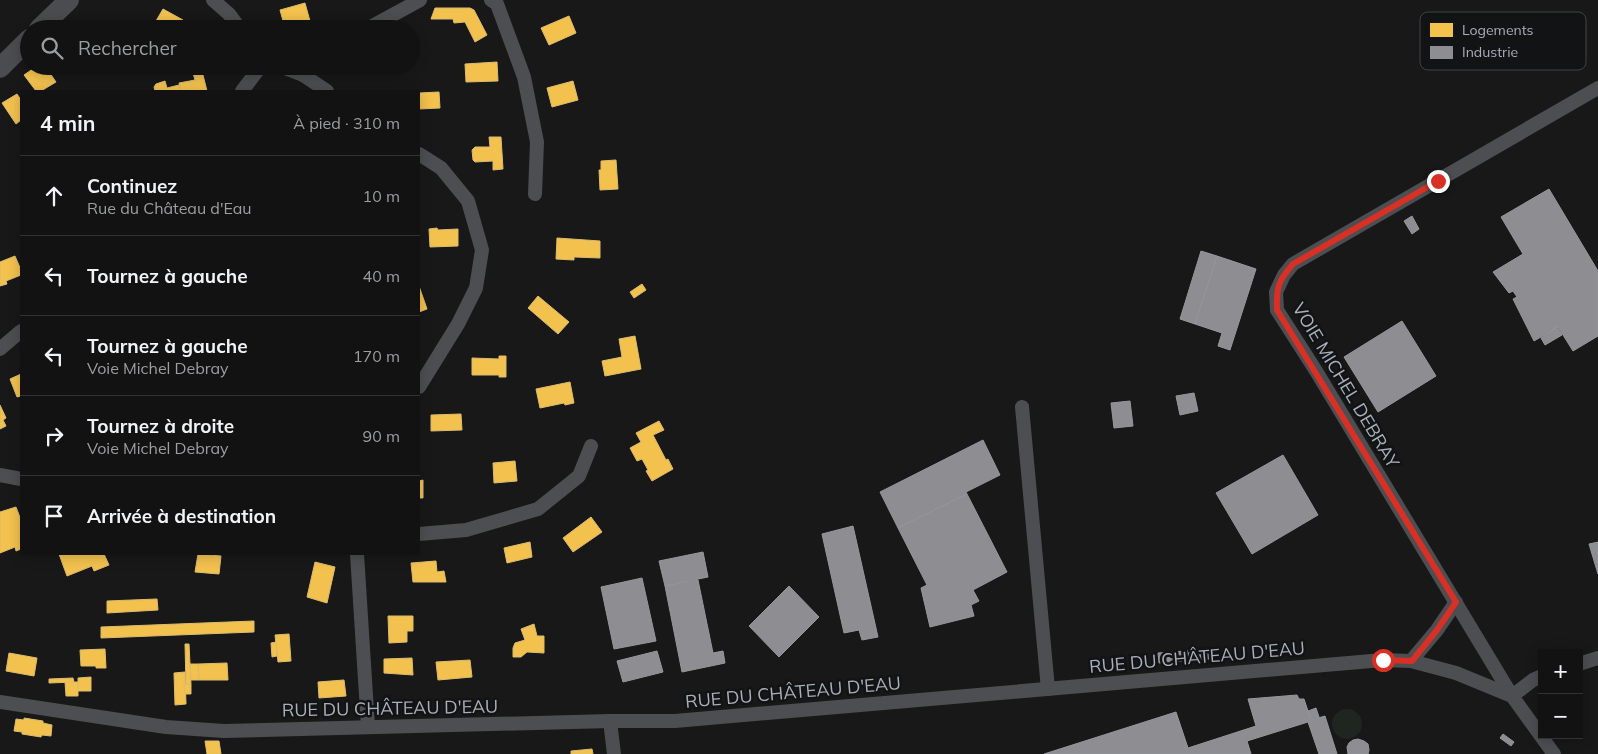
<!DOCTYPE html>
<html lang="fr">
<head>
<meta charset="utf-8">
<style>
  :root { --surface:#121213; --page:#1b1b1c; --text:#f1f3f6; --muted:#9c9ea0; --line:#313233 }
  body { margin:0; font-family:Mulish,sans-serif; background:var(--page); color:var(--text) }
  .controls { position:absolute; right:15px; bottom:15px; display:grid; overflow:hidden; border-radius:0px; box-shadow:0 2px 12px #0003 }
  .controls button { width:45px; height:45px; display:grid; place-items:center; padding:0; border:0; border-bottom:1px solid var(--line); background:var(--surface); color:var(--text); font:25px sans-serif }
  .stop { position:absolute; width:15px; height:15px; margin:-11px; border:4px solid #d93025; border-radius:50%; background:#fff }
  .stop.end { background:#d93025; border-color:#fff; box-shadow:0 1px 5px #0008 }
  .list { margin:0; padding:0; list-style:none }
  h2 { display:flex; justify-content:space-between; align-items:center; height:65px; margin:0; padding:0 20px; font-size:21px }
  h2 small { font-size:16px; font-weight:400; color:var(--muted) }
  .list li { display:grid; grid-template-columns:32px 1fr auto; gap:15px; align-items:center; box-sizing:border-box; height:80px; padding:0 20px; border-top:1px solid var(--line) }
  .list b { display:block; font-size:19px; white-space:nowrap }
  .list p { margin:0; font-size:16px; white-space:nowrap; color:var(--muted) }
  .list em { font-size:16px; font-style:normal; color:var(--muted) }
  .icon { flex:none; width:28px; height:28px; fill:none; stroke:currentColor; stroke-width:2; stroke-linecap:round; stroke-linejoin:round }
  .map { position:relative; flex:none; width:1598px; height:754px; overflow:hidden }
  .search { position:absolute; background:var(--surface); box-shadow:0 2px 12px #0003; left:20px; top:20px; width:400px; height:55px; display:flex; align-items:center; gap:12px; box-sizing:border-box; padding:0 18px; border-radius:28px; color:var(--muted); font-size:19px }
  .panel { position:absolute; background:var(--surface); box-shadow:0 2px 12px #0003; left:20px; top:90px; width:400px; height:465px; border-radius:0px }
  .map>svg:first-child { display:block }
</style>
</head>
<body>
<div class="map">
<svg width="1598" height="754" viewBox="0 0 1598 754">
  <rect width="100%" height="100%" fill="#181819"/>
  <circle fill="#1e261f" cx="1347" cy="724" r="15"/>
  <g fill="#f2c14e" stroke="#dcbc6e">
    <polygon points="305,3 310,21 285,28 280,10"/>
    <polygon points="435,8 470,8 474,10 487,35 475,42 465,22 454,23 453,19 431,19"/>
    <polygon points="163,9 183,20 178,29 159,29 153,26"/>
    <polygon points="569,16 576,33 549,45 541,28"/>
    <polygon points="497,62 498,81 466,82 465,64"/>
    <polygon points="37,66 45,66 56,82 41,91 36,91 24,75"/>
    <polygon points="202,71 207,91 181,91 179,83 195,80 193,73"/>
    <polygon points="165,81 167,88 179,85 181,91 155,91 154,87 156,84"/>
    <polygon points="573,81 578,100 552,107 547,88"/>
    <polygon points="439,92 440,108 419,109 419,93"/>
    <polygon points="17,94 21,100 21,120 16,124 2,103"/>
    <polygon points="489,137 501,137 503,169 493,170 493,161 475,162 473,160 472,150 475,147 490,147"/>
    <polygon points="616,160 618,189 600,190 599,170 601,170 601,161"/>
    <polygon points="437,228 438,230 458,229 458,246 430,247 429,229"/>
    <polygon points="557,238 600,241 600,258 574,257 574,260 556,259"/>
    <polygon points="15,256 21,270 21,275 6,281 7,284 0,286 0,262"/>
    <polygon points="642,284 646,290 634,298 630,292"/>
    <polygon points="419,286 427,309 419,312"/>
    <polygon points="538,296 569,322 558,334 528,308"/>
    <polygon points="635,336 641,369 605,376 602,361 622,357 619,339"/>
    <polygon points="499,356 506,356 506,377 499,377 499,375 472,375 472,358 499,359"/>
    <polygon points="21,374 21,396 17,397 10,379"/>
    <polygon points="570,382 574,403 565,405 564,403 540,408 536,389"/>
    <polygon points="0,405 6,418 3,420 6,426 0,429"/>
    <polygon points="461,414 462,430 431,431 431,415"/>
    <polygon points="659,421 664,430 653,435 666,460 668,459 673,469 652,481 646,471 648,470 642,459 637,461 630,448 641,442 636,433"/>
    <polygon points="515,461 517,481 494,483 493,463"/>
    <polygon points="423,480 423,498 419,498 419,481"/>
    <polygon points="16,507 21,520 21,549 16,551 15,547 0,553 0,512"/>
    <polygon points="591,517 602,532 573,552 563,538"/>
    <polygon points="530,542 532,557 507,563 504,548"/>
    <polygon points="59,554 104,554 109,565 94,571 92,566 67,576"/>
    <polygon points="198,554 221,556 219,574 195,572"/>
    <polygon points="436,561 437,572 444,571 446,582 413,582 411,563"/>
    <polygon points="315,562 335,567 327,603 307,597"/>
    <polygon points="157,599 158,610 107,613 107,601"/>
    <polygon points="388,616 413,616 413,631 407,631 407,642 389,643"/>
    <polygon points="254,621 254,632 101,638 101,627"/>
    <polygon points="534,624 537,636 544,636 544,653 527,652 521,657 513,657 513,648 515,643 525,640 521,629"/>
    <polygon points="289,634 291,661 278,662 275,635"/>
    <polygon points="276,642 277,656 272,657 271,643"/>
    <polygon points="185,644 189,644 191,684 186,684"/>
    <polygon points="105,649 106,668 96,668 96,666 81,666 80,650"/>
    <polygon points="9,653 37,658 34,676 6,671"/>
    <polygon points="412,658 413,675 384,673 384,659"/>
    <polygon points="470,660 472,677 438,680 436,662"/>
    <polygon points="227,663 228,680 199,680 198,664"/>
    <polygon points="190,664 198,664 199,680 191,680"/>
    <polygon points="185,672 186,704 175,705 174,673"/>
    <polygon points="91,677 91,691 78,691 78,678"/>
    <polygon points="73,678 74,682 49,683 49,679"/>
    <polygon points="344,680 346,696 319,698 318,682"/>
    <polygon points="65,682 78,682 78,696 66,696"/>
    <polygon points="184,684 191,684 191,694 185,694"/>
    <polygon points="24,718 43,721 43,723 52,725 51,736 42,735 41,737 22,734 22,732 14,731 16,719 24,720"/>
    <polygon points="205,741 219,741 221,754 207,754"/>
    <polygon points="592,749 593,754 571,754 571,751"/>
  </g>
  <g fill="#8d8d92" stroke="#95979e">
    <polygon points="1549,189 1598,271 1598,336 1573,351 1558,327 1534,341 1513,299 1517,297 1513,291 1509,293 1493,272 1523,254 1501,217"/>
    <polygon points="1412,216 1419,229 1412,234 1404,221"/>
    <polygon points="1201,251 1217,256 1195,324 1180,319"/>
    <polygon points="1217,256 1256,269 1230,350 1218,346 1222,333 1195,324"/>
    <polygon points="1402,321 1436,376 1378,412 1344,357"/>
    <polygon points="1557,327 1562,335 1545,345 1541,338"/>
    <polygon points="1194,393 1198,411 1180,415 1176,396"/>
    <polygon points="1130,401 1133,426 1114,428 1111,403"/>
    <polygon points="983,440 1000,475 966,492 967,494 898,528 880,492"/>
    <polygon points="1283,455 1318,515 1252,554 1216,493"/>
    <polygon points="967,494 1007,572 973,590 979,601 971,605 974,616 930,627 921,588 927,585 898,528"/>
    <polygon points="853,526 878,637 862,640 859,630 844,633 822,534"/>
    <polygon points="1598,542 1598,574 1589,544"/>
    <polygon points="703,552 708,577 665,586 659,561"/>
    <polygon points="642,578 656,641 614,649 601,587"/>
    <polygon points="698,580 713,653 723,651 725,663 682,672 665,586"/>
    <polygon points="789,586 819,617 779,657 749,626"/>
    <polygon points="1216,649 1217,658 1201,660 1200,650"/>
    <polygon points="1200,650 1201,660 1159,663 1158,653"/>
    <polygon points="657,651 663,672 623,682 617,661"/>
    <polygon points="1297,695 1299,699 1304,699 1311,720 1325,716 1337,754 1319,754 1308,722 1247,741 1251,754 1044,754 1176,712 1188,748 1256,726 1248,699"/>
    <polygon points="1316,708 1319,717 1311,719 1308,711"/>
    <polygon points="1503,734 1514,742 1511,746 1500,738"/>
    <polygon points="1358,739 1364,741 1368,744 1369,750 1368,754 1348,754 1347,747 1349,743 1353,740"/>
  </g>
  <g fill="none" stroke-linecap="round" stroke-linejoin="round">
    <g stroke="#4c4e52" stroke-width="14">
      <polyline points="213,0 229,14 240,29"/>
      <polyline points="491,0 497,4 524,77 537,142 535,194"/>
      <polyline points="367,29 420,0"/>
      <polyline points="280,66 303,75 327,91"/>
      <polyline points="303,75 313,66"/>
      <polyline points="242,91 261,66"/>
      <polyline points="419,154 441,168 468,201 482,250 476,288 458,324 419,387"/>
      <polyline points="0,349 21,331"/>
      <polyline points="1022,407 1048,689"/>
      <polyline points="0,475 21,479"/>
      <polyline points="419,534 466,530 538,509 579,476 591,446"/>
      <polyline points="357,554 368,727"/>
      <polyline points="1411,661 1437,630 1456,602"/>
      <polyline points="1579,664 1598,658"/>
      <polyline points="1542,676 1533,680 1512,696 1316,371 1277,310 1276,292 1284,275 1293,264 1598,88"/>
      <polyline points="0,702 166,727 224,731 610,721 675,721 1383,660 1411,661 1456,673 1512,696 1554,754"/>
      <polyline points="610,721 614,754"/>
    </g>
    <g stroke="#4b4c50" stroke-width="20">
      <polyline points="39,29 69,0"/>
      <polyline points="0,68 29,39"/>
    </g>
  </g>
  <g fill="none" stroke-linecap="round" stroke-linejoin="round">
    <path stroke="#d93025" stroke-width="6" d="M1383,660L1412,661L1437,630L1456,602L1277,310C1276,288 1278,281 1293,264L1438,181"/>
  </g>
  <g text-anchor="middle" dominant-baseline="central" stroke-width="5" stroke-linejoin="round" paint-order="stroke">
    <g font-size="18" fill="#a9afba" stroke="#121315">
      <text transform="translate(1346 385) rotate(59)">VOIE MICHEL DEBRAY</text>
      <text transform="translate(1197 657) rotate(-5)">RUE DU CHÂTEAU D'EAU</text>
      <text transform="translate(793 692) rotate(-5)">RUE DU CHÂTEAU D'EAU</text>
      <text transform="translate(390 708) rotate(-1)">RUE DU CHÂTEAU D'EAU</text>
    </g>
  </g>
  <rect x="1420" y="12" width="166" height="58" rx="8" fill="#121315" stroke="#3f4247" stroke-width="1"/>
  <rect x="1430" y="23" width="23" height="14" fill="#f2c14e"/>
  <rect x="1430" y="46" width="23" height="13" fill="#8d8d92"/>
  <g font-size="14" fill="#a9afba">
    <text x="1462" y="35">Logements</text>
    <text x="1462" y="57">Industrie</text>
  </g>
</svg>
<div class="controls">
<button>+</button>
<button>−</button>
</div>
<div class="stop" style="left:1383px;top:660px"></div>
<div class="stop end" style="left:1438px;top:181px"></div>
<div class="search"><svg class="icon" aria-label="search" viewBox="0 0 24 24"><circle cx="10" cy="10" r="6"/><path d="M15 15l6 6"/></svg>Rechercher</div>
<section class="panel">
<h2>4 min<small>À pied · 310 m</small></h2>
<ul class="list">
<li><svg class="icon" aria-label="ahead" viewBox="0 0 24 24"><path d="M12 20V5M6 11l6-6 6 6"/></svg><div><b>Continuez</b><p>Rue du Château d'Eau</p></div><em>10 m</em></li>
<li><svg class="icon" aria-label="left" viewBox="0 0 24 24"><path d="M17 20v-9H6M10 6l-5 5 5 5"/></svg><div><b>Tournez à gauche</b></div><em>40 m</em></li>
<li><svg class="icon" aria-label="left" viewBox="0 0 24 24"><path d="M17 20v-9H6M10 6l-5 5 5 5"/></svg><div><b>Tournez à gauche</b><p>Voie Michel Debray</p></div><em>170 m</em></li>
<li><svg class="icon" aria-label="right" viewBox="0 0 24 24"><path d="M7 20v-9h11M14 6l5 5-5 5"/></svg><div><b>Tournez à droite</b><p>Voie Michel Debray</p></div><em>90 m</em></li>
<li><svg class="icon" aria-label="arrive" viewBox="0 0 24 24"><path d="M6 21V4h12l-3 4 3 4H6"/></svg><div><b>Arrivée à destination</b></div></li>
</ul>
</section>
</div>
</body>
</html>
